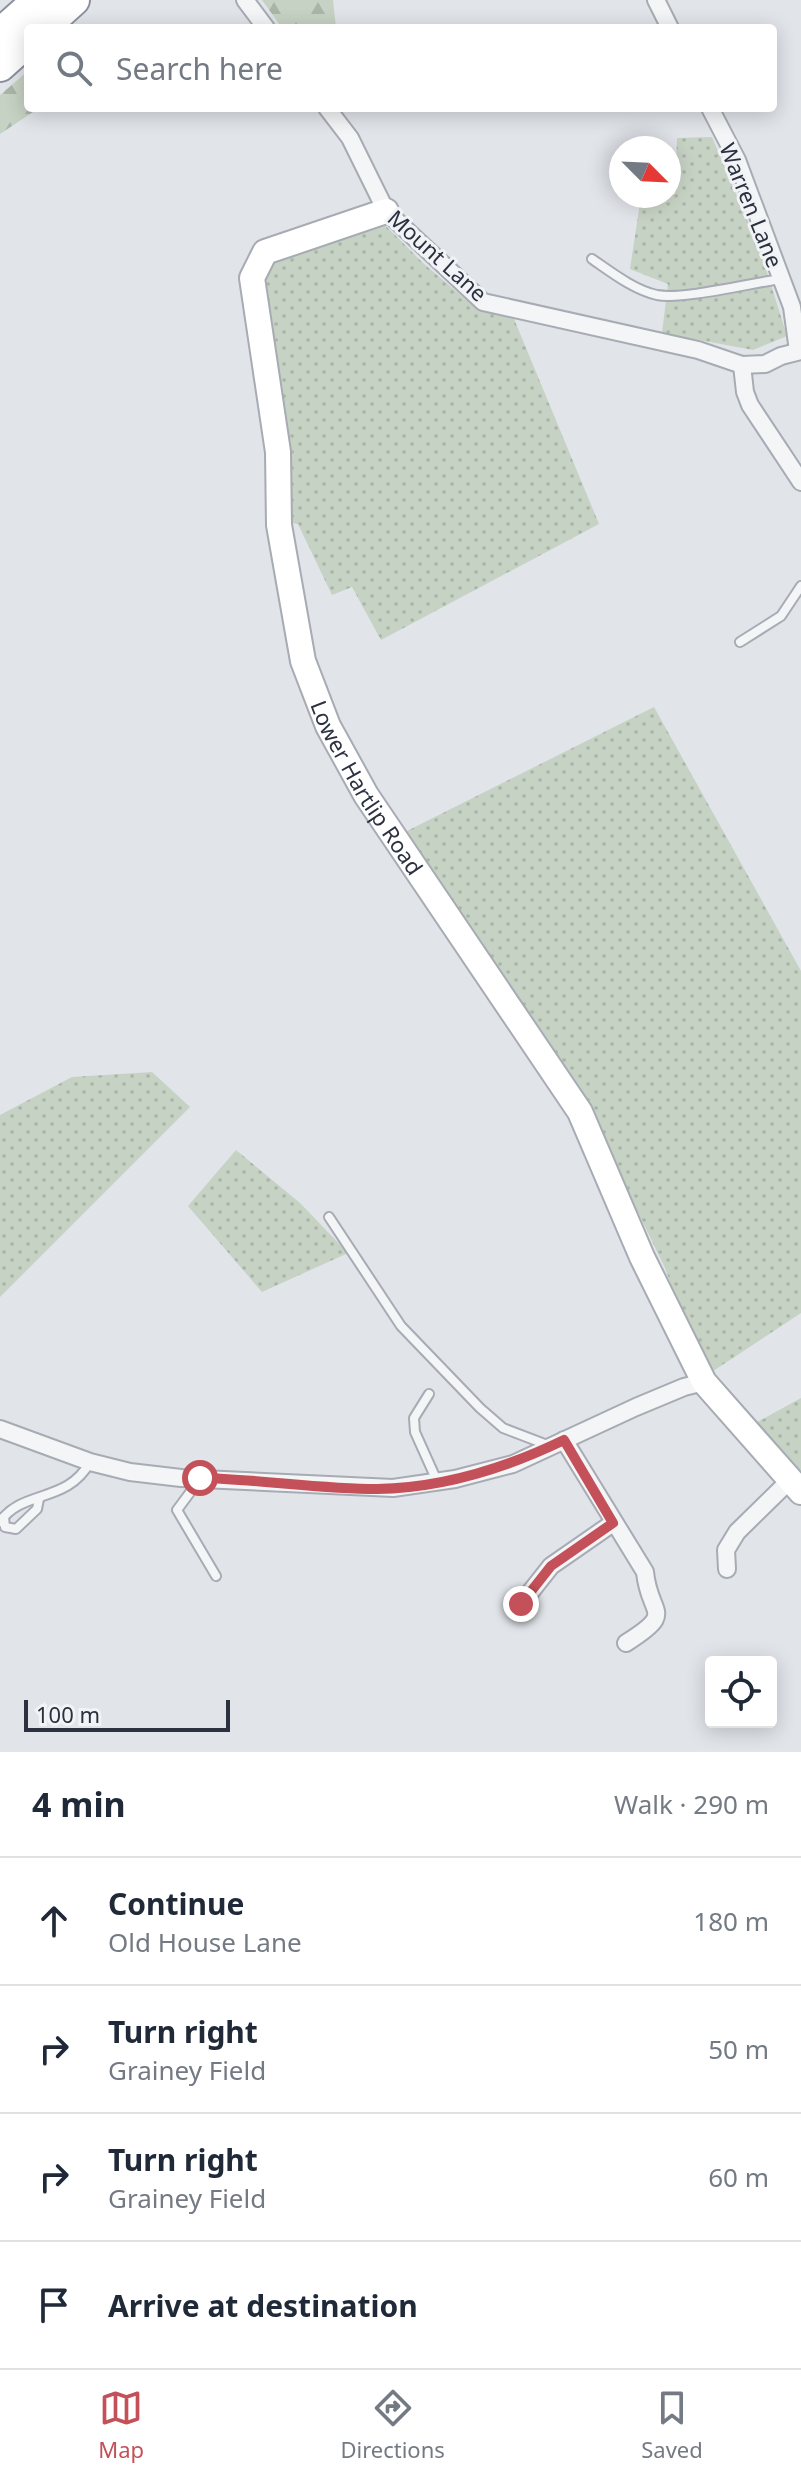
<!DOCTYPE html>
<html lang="en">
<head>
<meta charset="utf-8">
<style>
  :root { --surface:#fff; --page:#f2f2f3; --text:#1f2937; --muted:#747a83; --line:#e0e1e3; --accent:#c45059 }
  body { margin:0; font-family:"Noto Sans",sans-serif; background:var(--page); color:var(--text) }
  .controls { position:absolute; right:24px; bottom:24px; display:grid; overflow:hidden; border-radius:8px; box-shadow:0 4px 20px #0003 }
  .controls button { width:72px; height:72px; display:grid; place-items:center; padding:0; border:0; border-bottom:2px solid var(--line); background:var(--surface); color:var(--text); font:40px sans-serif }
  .compass { position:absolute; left:609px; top:136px; width:72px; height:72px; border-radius:50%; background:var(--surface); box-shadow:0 4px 20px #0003; rotate:114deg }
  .scale { position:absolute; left:24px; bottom:20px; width:206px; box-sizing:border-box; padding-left:8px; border:4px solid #2b313f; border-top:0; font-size:22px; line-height:28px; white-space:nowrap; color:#2b313f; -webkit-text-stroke:6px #f1f3f6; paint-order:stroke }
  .stop { position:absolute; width:24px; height:24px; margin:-18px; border:6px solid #c45059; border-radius:50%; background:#fff }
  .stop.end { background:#c45059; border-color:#fff; box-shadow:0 2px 8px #0008 }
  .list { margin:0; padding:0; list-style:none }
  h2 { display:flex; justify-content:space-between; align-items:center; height:104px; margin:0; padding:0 32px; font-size:34px }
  h2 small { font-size:26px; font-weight:400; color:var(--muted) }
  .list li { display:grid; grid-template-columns:52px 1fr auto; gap:24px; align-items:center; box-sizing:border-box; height:128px; padding:0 32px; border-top:2px solid var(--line) }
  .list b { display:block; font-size:30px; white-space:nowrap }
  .list p { margin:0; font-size:26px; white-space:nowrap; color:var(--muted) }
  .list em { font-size:26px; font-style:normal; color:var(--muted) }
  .icon { flex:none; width:44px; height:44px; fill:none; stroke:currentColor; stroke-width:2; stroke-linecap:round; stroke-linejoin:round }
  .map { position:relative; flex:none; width:801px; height:1752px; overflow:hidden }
  .search { position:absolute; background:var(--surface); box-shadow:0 4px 20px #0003; left:24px; right:24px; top:24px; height:88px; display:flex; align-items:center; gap:20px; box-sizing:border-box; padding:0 28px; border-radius:8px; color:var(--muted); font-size:30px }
  .sheet { height:616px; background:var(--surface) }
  nav { display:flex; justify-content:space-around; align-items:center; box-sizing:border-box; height:112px; border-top:2px solid var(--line); background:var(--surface); font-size:22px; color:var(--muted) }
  nav a { display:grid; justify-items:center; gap:4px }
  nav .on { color:var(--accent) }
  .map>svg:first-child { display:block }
</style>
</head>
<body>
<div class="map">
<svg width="801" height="1752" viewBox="0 0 801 1752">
  <defs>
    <pattern id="grass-dots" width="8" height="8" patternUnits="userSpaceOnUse" patternTransform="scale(2)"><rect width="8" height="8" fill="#c6d2c3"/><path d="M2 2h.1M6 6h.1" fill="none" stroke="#aab5a9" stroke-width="1.8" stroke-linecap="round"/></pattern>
    <pattern id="forest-firs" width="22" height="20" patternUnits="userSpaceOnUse" patternTransform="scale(2)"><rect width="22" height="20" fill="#c6d2c3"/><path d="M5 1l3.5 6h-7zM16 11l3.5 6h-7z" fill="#aab5a9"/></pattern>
  </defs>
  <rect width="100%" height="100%" fill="#e1e4e9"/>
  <g fill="url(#grass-dots)">
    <polygon points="712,137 761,253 787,336 753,350 662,333 668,284 630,269 641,196 675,194 677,138"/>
    <polygon points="386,226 423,263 477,309 514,319 599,524 381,640 352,587 332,595 298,524 284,522 264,280 269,262"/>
    <polygon points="654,707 801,971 801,1313 704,1377 665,1268 588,1109 399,835"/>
    <polygon points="152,1072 190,1107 0,1297 0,1115 72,1077"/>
    <polygon points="236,1150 300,1203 348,1253 262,1292 188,1206"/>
    <polygon points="801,1398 801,1477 750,1426"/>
  </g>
  <g fill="url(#forest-firs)">
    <polygon points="262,0 333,0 336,28 282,28"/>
    <polygon points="28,71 28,108 39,108 0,134 0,95"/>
  </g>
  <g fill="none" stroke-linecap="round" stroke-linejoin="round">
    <defs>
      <g id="lane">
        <path d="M592,259C611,272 634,290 657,295C683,300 751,283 781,279"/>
        <polyline points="740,642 781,616 801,586"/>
        <polyline points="329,1217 401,1326 480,1408 503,1428 550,1446"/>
        <polyline points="429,1394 414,1418 415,1432 437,1481"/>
        <polyline points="200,1479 177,1510 216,1576"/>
        <polyline points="4,1517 5,1527 16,1529 37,1509 39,1499"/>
        <path d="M0,1522C22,1489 67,1504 90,1462"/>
      </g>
      <g id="street">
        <polyline points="245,0 266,28"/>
        <polyline points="656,0 670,28"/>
        <polyline points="327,108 350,138 386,211 483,302 698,350 742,365 765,364 781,356 801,351"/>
        <polyline points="710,108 737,160 792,307 798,351"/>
        <polyline points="742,365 745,392 750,405 801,482"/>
        <polyline points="0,1429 90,1462 130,1472 181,1478 393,1488 455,1479 513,1464 636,1407 684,1387 704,1382"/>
        <path d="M564,1440L645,1572C649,1616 677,1611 626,1643"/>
        <polyline points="727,1569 726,1550 737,1532 790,1480"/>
        <polyline points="521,1604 551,1566 613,1523"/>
      </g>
      <g id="secondary">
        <path id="s1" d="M386,211L265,252L252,278L278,452L279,525L303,661L328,726L366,795L580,1112L642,1257L704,1382L801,1492"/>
      </g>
      <g id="highway">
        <polyline points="43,28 74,0"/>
        <polyline points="0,34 38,0"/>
        <polyline points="0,66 28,41"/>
      </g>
    </defs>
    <use href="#lane" stroke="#a7abb3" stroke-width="12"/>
    <use href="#street" stroke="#a7abb3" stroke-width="20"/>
    <use href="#secondary" stroke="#a7abb3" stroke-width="28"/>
    <use href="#highway" stroke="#8a909e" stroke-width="34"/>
    <use href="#lane" stroke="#f4f5f7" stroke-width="8"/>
    <use href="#street" stroke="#f4f5f7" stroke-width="16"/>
    <use href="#secondary" stroke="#fff" stroke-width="24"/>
    <use href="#highway" stroke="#fff" stroke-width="30"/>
  </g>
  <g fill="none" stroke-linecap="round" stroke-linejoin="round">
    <path stroke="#c45059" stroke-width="10" d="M200,1478C258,1479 319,1489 377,1489C442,1488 506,1468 564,1440L613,1523L551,1566L521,1604"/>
  </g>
  <g text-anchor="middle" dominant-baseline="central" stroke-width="6" stroke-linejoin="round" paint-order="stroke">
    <g font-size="22" fill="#2b313f" stroke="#f1f3f6">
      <text transform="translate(752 205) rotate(68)">Warren Lane</text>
      <text transform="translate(438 255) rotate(42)">Mount Lane</text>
      <text stroke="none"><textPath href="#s1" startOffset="686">Lower Hartlip Road</textPath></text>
    </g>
  </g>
</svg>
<div class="controls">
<button><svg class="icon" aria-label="locate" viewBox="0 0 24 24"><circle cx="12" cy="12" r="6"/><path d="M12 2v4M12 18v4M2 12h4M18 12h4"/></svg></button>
</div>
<svg class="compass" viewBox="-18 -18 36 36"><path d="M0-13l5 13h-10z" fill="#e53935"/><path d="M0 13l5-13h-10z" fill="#747a83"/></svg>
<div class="scale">100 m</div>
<div class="stop" style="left:200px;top:1478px"></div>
<div class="stop end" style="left:521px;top:1604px"></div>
<div class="search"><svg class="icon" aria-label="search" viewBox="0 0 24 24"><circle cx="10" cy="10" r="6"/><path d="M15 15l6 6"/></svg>Search here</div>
</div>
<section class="sheet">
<h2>4 min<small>Walk · 290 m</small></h2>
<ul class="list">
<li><svg class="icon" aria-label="ahead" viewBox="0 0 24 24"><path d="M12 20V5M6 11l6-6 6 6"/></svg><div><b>Continue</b><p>Old House Lane</p></div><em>180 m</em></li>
<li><svg class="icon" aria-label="right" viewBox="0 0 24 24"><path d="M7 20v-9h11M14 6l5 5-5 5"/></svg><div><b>Turn right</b><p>Grainey Field</p></div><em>50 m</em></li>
<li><svg class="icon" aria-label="right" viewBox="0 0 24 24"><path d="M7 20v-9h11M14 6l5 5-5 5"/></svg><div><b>Turn right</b><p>Grainey Field</p></div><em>60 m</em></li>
<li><svg class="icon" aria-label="arrive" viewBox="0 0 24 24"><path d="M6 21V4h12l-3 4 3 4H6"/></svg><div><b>Arrive at destination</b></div></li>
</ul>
</section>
<nav>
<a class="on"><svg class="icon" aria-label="map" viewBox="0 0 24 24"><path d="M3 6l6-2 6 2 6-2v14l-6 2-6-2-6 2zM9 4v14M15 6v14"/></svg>Map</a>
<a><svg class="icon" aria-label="directions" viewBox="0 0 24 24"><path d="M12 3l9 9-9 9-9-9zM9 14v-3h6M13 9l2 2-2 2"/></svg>Directions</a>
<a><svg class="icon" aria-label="saved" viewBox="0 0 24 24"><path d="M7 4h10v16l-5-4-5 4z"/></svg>Saved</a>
</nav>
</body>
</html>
